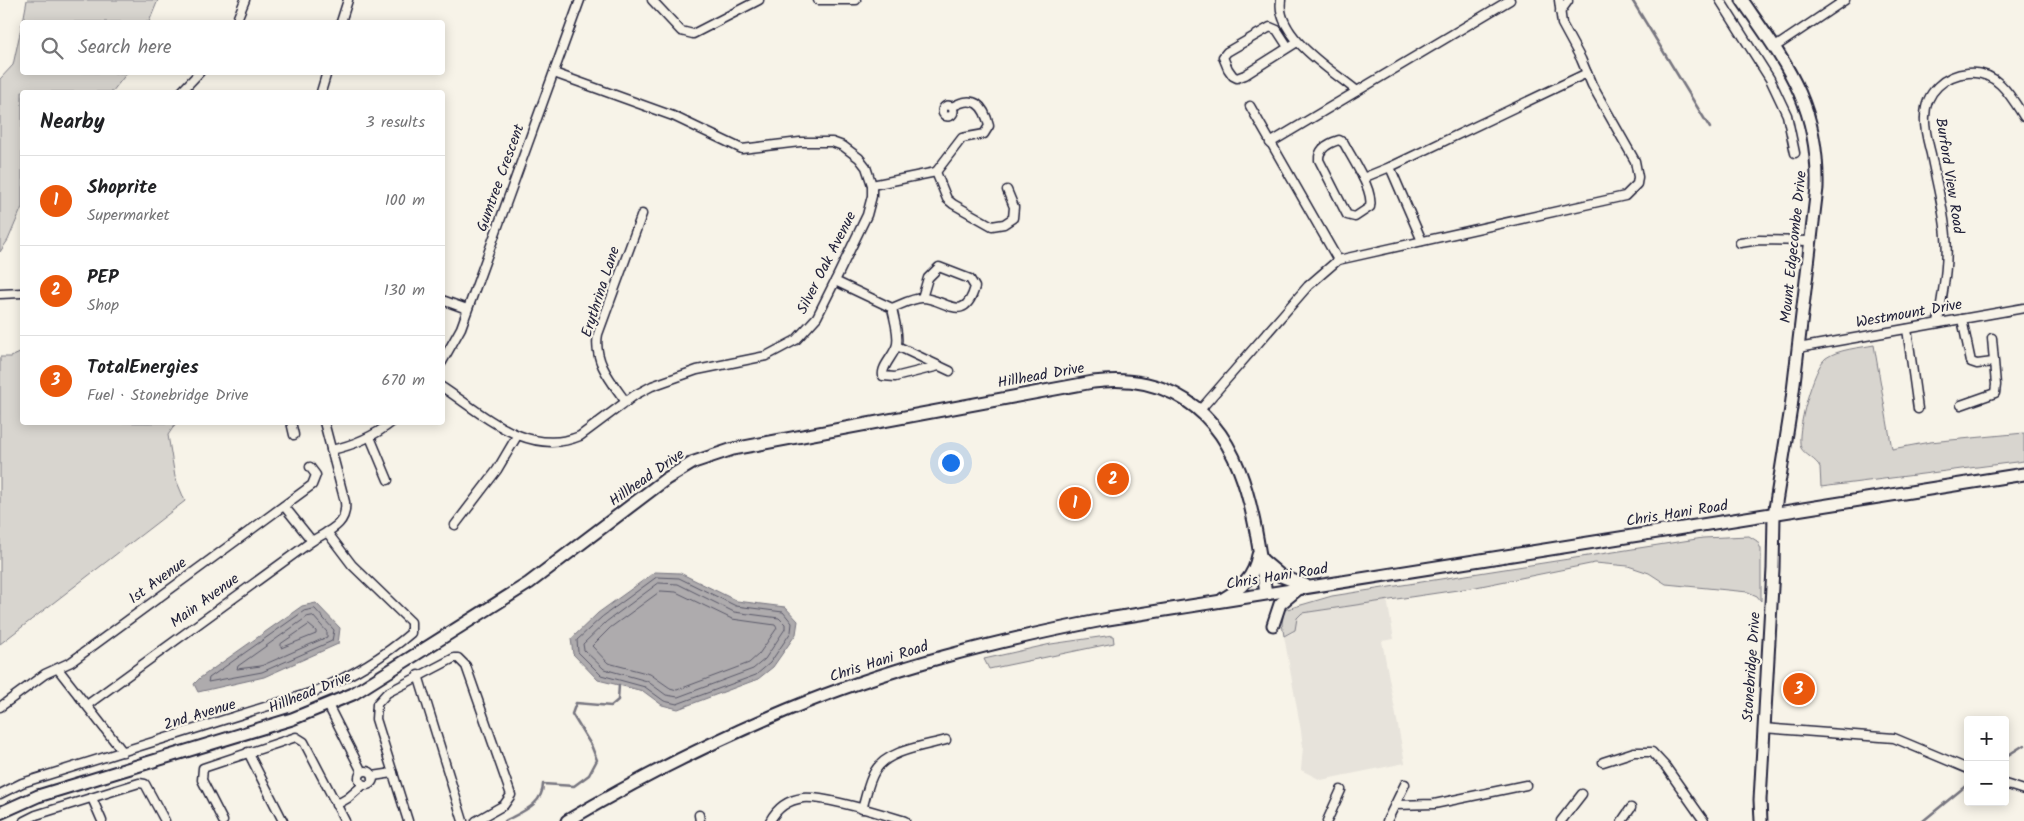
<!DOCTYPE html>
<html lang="en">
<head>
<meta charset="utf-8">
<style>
  :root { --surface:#fff; --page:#f2f2f2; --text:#202124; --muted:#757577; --line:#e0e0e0; --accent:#ea580c }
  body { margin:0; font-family:Kalam,sans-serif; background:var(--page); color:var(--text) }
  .controls { position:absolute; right:15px; bottom:15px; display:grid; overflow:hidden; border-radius:5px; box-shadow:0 2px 12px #0003 }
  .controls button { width:45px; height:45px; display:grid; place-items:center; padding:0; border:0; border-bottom:1px solid var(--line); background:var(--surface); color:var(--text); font:25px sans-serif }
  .you { position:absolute; left:950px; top:462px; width:18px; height:18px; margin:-12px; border:4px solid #fff; border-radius:50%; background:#1a73e8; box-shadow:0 0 0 8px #1a73e833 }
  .badge { display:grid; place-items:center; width:32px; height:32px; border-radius:50%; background:var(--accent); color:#fff; font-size:16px; font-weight:700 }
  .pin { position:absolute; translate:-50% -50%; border:2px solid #fff; box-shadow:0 1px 5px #0006 }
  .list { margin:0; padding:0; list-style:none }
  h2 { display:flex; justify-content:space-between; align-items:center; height:65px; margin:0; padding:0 20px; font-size:21px }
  h2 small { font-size:16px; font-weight:400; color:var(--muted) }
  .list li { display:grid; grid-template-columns:32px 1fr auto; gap:15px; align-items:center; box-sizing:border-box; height:90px; padding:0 20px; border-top:1px solid var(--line) }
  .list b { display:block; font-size:19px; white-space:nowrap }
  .list p { margin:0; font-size:16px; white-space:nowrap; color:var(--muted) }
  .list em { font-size:16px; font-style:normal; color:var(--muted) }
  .icon { flex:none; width:28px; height:28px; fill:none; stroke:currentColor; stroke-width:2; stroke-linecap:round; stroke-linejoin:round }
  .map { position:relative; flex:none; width:2024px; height:821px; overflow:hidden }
  .search { position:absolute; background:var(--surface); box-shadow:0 2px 12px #0003; left:20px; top:20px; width:425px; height:55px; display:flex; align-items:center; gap:12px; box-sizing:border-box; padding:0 18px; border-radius:5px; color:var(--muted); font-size:19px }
  .panel { position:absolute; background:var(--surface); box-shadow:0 2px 12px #0003; left:20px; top:90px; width:425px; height:335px; border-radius:5px }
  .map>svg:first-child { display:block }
</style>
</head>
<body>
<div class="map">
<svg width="2024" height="821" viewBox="0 0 2024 821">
  <rect width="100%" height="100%" fill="#f7f3e8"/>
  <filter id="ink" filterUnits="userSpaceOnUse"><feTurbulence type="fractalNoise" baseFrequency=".02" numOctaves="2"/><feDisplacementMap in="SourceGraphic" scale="10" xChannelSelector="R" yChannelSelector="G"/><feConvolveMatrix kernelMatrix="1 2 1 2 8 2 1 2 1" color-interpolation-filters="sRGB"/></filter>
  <g filter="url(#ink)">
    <polygon fill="#e7e3db" points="1387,599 1394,639 1382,641 1405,763 1321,780 1301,770 1303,747 1301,731 1284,636 1293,633 1297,618 1302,613"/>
    <g fill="#d8d5cf" stroke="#7d7c85">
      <polygon points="27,0 158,0 149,22 23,22"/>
      <polygon points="22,24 22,72 127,73 112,92 22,92 22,207 8,240 0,252 0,79 13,65"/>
      <path d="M1874,345L1892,449L1930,442L2024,433V461L1821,487L1820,467C1816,459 1805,455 1801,448C1795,434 1814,366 1826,358C1839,349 1859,348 1874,345Z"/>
      <polygon points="22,352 22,422 176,423 168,435 175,477 185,501 0,644 0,357 11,357"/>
      <polygon points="1749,536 1757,541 1761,549 1761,601 1757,596 1748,592 1666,584 1649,573 1628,566 1595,563 1471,588 1302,613 1297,618 1295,630 1284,636 1282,624 1284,610 1332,596 1703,538"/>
      <polygon points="1113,635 1114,643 989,669 984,659 1051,644"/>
    </g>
    <g fill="#aeabad" stroke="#76747f">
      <polygon points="655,572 680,573 737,601 785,607 798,621 796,634 773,667 758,679 678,709 662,705 643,691 598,680 573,654 571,639 598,613"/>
      <polygon points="316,603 340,628 338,644 264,677 198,692 194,684 200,678 302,606"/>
    </g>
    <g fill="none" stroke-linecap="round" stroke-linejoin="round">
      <g stroke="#5a5969" stroke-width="1">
        <polygon points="657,577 679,578 736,606 783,612 792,623 791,632 770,663 756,675 677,704 664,701 645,687 601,675 578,652 577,640 602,617"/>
        <polygon points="659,583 678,584 734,612 779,618 785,624 785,629 765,659 753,669 678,697 666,695 647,681 604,669 584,650 583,644 606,622"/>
        <polygon points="661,591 676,592 732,619 775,625 777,628 759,654 749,663 677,690 670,688 650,674 608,663 592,646 610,628"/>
        <polygon points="315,609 334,630 332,641 262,672 208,682 209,678 304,611"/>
        <polygon points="313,616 327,632 327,637 261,666 237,669 238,666 307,617"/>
        <polygon points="309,625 316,631 316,634 281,648 281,644"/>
      </g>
      <g stroke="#76747f" stroke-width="2.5">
        <polyline points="1632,0 1710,128"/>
        <polyline points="2005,757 2024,745"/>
        <path d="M505,821C521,812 543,805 543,784L574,786L589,775L597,760L591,745L572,714L576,703L611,706L618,700L619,685"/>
        <polyline points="1923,821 1968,784"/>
      </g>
      <defs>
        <g id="street">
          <polyline points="652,0 681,31 693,34 759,0"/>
          <polyline points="818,0 856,0"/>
          <path d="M1281,0C1275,36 1333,71 1357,91"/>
          <polyline points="1720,0 1770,79 1787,115 1795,153"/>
          <polyline points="1560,12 1568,1"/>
          <polyline points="236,22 245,0"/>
          <polyline points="341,22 348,0"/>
          <polyline points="1288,47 1277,30 1270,27 1227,52 1223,57 1228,69 1233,76 1237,78 1245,75 1297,42"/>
          <polyline points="1775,47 1845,0"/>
          <polyline points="181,92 200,72"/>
          <polyline points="321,92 327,72"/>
          <circle cx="948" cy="111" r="5.5"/>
          <polyline points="1250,106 1338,260 1625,196 1637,184 1638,177 1635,161 1592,85 1581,59 1562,24 1559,0"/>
          <path d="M1339,140L1344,143C1352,159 1374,190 1370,207L1355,217L1347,215L1319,160C1318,148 1329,143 1339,140Z"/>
          <polyline points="1270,143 1510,0"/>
          <polyline points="936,172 947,199 953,204 992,226 1004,224 1013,218 1014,207 1007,190"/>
          <path d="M936,172L962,138L984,134L989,126C984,105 974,94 952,107"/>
          <polyline points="1363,178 1390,167"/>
          <polyline points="872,185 936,172"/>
          <polyline points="1422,241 1390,167 1587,73"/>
          <polyline points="1740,243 1759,240 1811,241"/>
          <polyline points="835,281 892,308"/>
          <polyline points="0,294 22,293"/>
          <polyline points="442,300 467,309"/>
          <path d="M892,308C900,305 913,298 922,298C945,298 964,326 975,287L970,279L939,267L928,278L922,298"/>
          <path d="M892,308C894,319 899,333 897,344C895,355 881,366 883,376L895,377L939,366"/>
          <polyline points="1962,319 1971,362 1977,364 1993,362"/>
          <path d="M1938,323C1942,295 1949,265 1946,236C1944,209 1936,181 1931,154C1928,142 1924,129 1925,117C1925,92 1945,75 1968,73C1997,70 2011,96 2024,117"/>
          <polyline points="1907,329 1918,409"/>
          <polyline points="897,346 950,371"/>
          <polyline points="1798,348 2024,308"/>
          <polyline points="442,362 461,328 580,0"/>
          <path d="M442,387C483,414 528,458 580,436L635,395L652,386L697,370L766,356L796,340L817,317L835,281L867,215L872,196V185L866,167L859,158L843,146L832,142H800L742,149L673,116L554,73"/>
          <path d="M626,402C611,381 593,361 598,334L642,214"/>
          <polyline points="1961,405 1995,393 1996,385 1992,338"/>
          <polyline points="1200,410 1308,286 1338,260"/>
          <polyline points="291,422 294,435"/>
          <polyline points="370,437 388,480"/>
          <path d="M331,450C355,445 373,437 392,422"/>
          <polyline points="284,506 312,541"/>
          <polyline points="455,525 497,470 517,436"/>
          <polyline points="58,669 123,752"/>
          <polyline points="418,675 463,821"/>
          <path d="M87,705L312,541C328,531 348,525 345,502L324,422"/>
          <polyline points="328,705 362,772"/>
          <polyline points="0,707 45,674 71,662 312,485 316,475 310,467"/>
          <polyline points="1763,728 1894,738 1968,769"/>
          <polyline points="248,752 283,821"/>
          <polyline points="1603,762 1634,752 1652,752 1666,767 1704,821"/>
          <circle cx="366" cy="778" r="7"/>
          <polyline points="373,776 393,773"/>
          <polyline points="2005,784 2024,790"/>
          <path d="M0,794L22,783L316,691C351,676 382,658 411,633V622L352,565L327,532"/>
          <polyline points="92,798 102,821"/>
          <polyline points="336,805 348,798 363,785"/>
          <polyline points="1395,805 1434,804 1526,785"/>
          <path d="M862,809C866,797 868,782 875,771C887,750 925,746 946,740"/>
          <polyline points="699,815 700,821"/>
          <polyline points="24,821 36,815 139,783 145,784 165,821"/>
          <polyline points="223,821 202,780 203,768 296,737 304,742 345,821"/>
          <polyline points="408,821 376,719 377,704 387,693 454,658 458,658 466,666 511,795 504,805 476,821"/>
          <path d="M770,821C777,808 788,800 803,798C825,796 882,814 905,821"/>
          <polyline points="1327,821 1341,790"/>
          <polyline points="1387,821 1405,784"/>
          <polyline points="1561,821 1582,794"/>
          <polyline points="1622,821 1631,808"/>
        </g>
        <g id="secondary">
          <path d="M1742,0C1787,65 1819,105 1817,188L1791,408L1774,515L1773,569L1760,800L1761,821"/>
          <polyline points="1260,558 1281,576 1305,585"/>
          <path d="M1223,599C1242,588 1254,577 1258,555"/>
          <polyline points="1273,625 1280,604 1297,590"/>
          <path d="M0,813L38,796L292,719L353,694L529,583L666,479L694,462L733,449L1093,382C1122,378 1149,381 1175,394C1247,431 1254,521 1266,593"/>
          <path d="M567,821C638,779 711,742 787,710C890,667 999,640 1108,619L2024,474"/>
        </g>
      </defs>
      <use href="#street" stroke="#22223b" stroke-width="11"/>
      <use href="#secondary" stroke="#22223b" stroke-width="15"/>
      <use href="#street" stroke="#f7f3e8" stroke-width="8"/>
      <use href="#secondary" stroke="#f7f3e8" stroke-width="11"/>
    </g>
  </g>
  <g text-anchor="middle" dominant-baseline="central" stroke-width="4.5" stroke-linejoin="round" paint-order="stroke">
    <g font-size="15" fill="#22223b" stroke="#f7f3e8">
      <text transform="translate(1949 176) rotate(81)">Burford View Road</text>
      <text transform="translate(501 178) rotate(-70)">Gumtree Crescent</text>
      <text transform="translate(1794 247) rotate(-84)">Mount Edgecombe Drive</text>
      <text transform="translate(827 263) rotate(-63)">Silver Oak Avenue</text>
      <text transform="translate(601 292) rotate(-72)">Erythrina Lane</text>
      <text transform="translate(1909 314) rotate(-10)">Westmount Drive</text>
      <text transform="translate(1041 376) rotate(-10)">Hillhead Drive</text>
      <text transform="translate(647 478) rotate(-35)">Hillhead Drive</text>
      <text transform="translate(1677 514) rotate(-9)">Chris Hani Road</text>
      <text transform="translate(1277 577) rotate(-9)">Chris Hani Road</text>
      <text transform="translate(158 581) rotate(-36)">1st Avenue</text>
      <text transform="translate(205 601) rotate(-36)">Main Avenue</text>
      <text transform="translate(879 662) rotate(-18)">Chris Hani Road</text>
      <text transform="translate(1752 667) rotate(-86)">Stonebridge Drive</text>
      <text transform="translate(310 693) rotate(-22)">Hillhead Drive</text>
      <text transform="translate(200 715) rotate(-17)">2nd Avenue</text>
    </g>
  </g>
</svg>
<div class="controls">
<button>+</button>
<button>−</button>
</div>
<div class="you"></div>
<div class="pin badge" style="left:1075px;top:503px">1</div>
<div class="pin badge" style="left:1113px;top:479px">2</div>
<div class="pin badge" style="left:1799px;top:689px">3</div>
<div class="search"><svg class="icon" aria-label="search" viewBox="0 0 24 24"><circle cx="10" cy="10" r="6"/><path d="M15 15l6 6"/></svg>Search here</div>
<section class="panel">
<h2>Nearby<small>3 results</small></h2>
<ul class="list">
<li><span class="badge">1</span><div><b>Shoprite</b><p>Supermarket</p></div><em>100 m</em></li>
<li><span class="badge">2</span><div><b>PEP</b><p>Shop</p></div><em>130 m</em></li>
<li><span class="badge">3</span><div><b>TotalEnergies</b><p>Fuel · Stonebridge Drive</p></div><em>670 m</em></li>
</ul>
</section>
</div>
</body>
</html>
